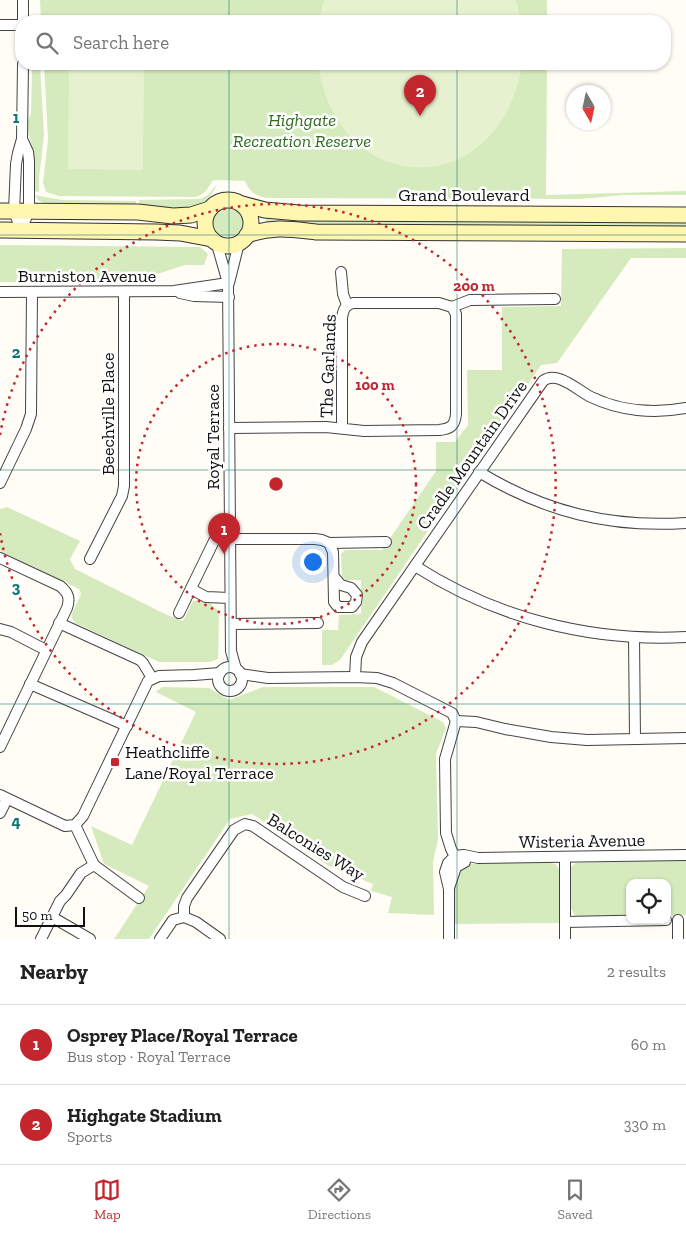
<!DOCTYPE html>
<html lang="en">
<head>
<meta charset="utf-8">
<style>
  :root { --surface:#fff; --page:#f6f6f6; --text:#222; --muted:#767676; --line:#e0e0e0; --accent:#c4262e }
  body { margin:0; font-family:"Zilla Slab",serif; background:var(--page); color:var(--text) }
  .controls { position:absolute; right:15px; bottom:15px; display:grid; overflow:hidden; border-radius:10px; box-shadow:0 1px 4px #0004 }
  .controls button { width:45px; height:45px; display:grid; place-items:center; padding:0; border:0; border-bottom:1px solid var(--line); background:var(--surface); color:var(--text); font:25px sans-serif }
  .compass { position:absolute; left:566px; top:85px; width:45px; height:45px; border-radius:50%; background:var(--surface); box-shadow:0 1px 4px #0004; rotate:171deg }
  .scale { position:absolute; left:15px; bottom:12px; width:70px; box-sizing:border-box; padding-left:5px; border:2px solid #111; border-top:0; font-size:14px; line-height:18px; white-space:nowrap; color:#111; -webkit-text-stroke:4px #fff; paint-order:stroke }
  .you { position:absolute; left:312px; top:561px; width:18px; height:18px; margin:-12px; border:4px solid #fff; border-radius:50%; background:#1a73e8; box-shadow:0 0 0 8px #1a73e833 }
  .badge { display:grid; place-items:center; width:32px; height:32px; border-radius:50%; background:var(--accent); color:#fff; font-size:16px; font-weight:700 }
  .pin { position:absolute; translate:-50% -41px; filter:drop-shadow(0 1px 2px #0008) }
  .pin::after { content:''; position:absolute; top:26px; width:18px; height:15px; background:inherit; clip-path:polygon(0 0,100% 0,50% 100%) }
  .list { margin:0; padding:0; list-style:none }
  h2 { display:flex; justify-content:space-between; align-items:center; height:65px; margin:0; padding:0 20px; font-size:21px }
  h2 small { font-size:16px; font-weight:400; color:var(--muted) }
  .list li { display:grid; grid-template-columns:32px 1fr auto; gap:15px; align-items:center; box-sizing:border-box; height:80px; padding:0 20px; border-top:1px solid var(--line) }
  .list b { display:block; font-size:19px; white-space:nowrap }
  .list p { margin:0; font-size:16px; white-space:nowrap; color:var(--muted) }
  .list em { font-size:16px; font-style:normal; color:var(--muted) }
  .icon { flex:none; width:28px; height:28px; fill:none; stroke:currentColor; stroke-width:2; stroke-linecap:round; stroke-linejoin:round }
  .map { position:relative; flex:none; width:686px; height:939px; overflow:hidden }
  .search { position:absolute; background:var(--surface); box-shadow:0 1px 4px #0004; left:15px; right:15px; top:15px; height:55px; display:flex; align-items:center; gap:12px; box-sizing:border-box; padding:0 18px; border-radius:20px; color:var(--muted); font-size:19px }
  .sheet { height:225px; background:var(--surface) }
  nav { display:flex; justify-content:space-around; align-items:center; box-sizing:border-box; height:70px; border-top:1px solid var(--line); background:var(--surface); font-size:14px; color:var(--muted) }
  nav a { display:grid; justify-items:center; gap:2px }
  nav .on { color:var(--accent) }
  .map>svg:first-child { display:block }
</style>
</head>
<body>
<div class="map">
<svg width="686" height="939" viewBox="0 0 686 939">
  <rect width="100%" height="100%" fill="#fffdf5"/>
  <g fill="#d5ebbd">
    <polygon points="40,0 547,0 547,21 41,21"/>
    <polygon points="28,64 40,64 44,135 39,178 39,192 34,191 34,157 28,131 28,121 31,113 32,71"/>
    <path d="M44,64H547L546,195L686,191V195H623L580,199L266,198C255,196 249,191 245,181L216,180L212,181C208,189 204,195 195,197L59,196L46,192L43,183L48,140Z"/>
    <path d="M217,184C203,219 168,208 140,205L139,200L200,199L208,195Z"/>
    <polygon points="35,195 62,200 136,201 136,205 46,204 38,200"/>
    <circle cx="228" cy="222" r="15"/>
    <polygon points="265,216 686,221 686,229 318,226 266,223"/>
    <polygon points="0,245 200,247 208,254 204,265 185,265 136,281 71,283 0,282"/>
    <polygon points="686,248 686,258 631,258 557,363 541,365 340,660 332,665 322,665 322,630 338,630 339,615 361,614 361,580 345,580 342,576 341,554 345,550 382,550 436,471 436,442 455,442 468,425 467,370 502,370 502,307 561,306 562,249"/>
    <path d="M7,507L80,541L70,559L75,569L165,614L183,621L193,601C203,599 215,604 219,613L218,659L210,662H159L75,623L71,616L81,594L79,589L0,551V509Z"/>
    <polygon points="162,687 209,688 229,700 263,687 374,687 443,722 446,728 436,754 438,839 433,862 434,915 388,913 392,897 371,891 373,884 329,866 252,814 230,819 149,939 114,939 149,886 104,864 91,826 132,845 196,712 156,692"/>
    <path d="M686,860V915L667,916V883H630V916L577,917C566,908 570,884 570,871L571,867L576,863Z"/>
    <polygon points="548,862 555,864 561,871 560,923 454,924 454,887 458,871 469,864"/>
  </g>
  <g fill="#e6f2cf">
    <polygon points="324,0 516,0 521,21 319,21"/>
    <polygon points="69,64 144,64 143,170 68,169"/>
    <path d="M318,64H522C501,202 338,202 318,64Z"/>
  </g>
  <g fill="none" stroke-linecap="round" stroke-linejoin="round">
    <defs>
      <g id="street">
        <polyline points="23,21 23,0"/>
        <polyline points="0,25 21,25"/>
        <polyline points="22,139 28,152 29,161 29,211 21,230 14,211 16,164 18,153 22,139 23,64"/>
        <polyline points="216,241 228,283 231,651 236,669"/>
        <polyline points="341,272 343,294 347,305"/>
        <polyline points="229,283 239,243"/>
        <polyline points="0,292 174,291 228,283"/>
        <polyline points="180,293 194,296 229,297"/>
        <polyline points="452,307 470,300 555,299"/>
        <path d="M229,428L326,427L364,431L439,430C450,429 455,426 456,414V314L452,307L439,303H353C345,305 343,310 342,318V428"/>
        <path d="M479,472C545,512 610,528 686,523"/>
        <polyline points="0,483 26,429 31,414 32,292"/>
        <polyline points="230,539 315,539 322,540 329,543 386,542"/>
        <polyline points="329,543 333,552 334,602 338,607 352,607 356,602 357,595 351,588 341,585 334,577"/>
        <path d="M0,558L60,586C69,593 70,599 67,608L0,747"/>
        <polyline points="90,559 122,496 124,486 124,292"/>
        <path d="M415,566C496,618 590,642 686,637"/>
        <polyline points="191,589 206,597 230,598"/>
        <polyline points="179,613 214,541"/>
        <polyline points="59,623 140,660 143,663 152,678"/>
        <polyline points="231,624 318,623"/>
        <polyline points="0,629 11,632 46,650"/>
        <polyline points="634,637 635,739"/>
        <circle cx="230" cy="679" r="12"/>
        <polyline points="240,674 268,678 355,677 377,678 393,683 452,713 456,721 445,759 446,833 451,849 459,864"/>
        <path d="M355,677L356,657L362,642L543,381C557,370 577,390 591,397C620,411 654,414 686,408"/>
        <polyline points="30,684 127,726"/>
        <polyline points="456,721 476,722 505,729 551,737 587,740 686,738"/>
        <polyline points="0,795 65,826 75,825 83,816 148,681 159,676 194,675 220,673"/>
        <polyline points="0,813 7,799"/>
        <polyline points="75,825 94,865 139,898"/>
        <polyline points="565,857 565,939"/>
        <polyline points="449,888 456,867 465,862"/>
        <polyline points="52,917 90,939"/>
        <polyline points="184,917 184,906 187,898 234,830 245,824 253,826 343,887 365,896"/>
        <polyline points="678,920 678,939"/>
        <polyline points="565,922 666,920"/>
        <polyline points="41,939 60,901 66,895 81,873 94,865"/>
        <polyline points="160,939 173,920 184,917 196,922 220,939"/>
        <polyline points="449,939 449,889 445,872 448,863 455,856 464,855 478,858 686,855"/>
      </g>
      <g id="secondary">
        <circle cx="228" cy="223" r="23"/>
        <polyline points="242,204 265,210 299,213 686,215"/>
        <polyline points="0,211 138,212 173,216 191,215 210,209"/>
        <polyline points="0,230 156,232 180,233 212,239"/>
        <path d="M247,235C272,226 290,229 316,232L686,234"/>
      </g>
    </defs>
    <use href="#street" stroke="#444" stroke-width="12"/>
    <use href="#secondary" stroke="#333" stroke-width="17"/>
    <use href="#street" stroke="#fff" stroke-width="10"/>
    <use href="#secondary" stroke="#fff6b0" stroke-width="15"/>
  </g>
  <path fill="none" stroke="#0f766e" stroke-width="1" stroke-opacity="0.55" d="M229,0V21M457,0V21M229,64V939M457,64V939M0,235H686M0,470H686M0,704H686"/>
  <g fill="none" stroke="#c4262e" stroke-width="2.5" stroke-dasharray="2.5 5">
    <circle cx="276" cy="484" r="140"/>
    <path d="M0 435A280 280 0 1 1 0 533"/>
  </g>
  <rect fill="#c4262e" stroke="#fff" stroke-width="2" x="110" y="757" width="10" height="10" rx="2.5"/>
  <g text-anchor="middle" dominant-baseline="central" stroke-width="5" stroke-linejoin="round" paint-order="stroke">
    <g font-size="18" font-style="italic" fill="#2f6b1f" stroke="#fff">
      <text x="302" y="120">Highgate<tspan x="302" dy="21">Recreation Reserve</tspan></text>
    </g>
    <g font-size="18" fill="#111" stroke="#fff">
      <text x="464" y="195">Grand Boulevard</text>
      <text x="87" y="276">Burniston Avenue</text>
      <text transform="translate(328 366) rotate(-88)">The Garlands</text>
      <text transform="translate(108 414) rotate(-90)">Beechville Place</text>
      <text transform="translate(213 437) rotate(-90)">Royal Terrace</text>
      <text transform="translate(472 455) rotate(-55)">Cradle Mountain Drive</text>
      <text transform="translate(582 841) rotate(-1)">Wisteria Avenue</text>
      <text transform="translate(316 847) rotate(32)">Balconies Way</text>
    </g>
    <g font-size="18" fill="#111" stroke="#fff" text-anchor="start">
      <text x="125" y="752">Heathcliffe<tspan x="125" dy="21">Lane/Royal Terrace</tspan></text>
    </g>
  </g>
  <g font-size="16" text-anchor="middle" font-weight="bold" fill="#0f766e" stroke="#fff" stroke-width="5" stroke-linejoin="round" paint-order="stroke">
    <text x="16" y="123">1</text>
    <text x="16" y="358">2</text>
    <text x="16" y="593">3</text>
    <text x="16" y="827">4</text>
  </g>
  <circle cx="276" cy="484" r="8" fill="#c4262e" stroke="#fff" stroke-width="2.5"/>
  <g font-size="15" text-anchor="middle" font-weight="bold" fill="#c4262e" stroke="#fff" stroke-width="5" stroke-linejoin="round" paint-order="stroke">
    <text x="474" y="291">200 m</text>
    <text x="375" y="390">100 m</text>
  </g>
</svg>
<div class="controls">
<button><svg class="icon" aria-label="locate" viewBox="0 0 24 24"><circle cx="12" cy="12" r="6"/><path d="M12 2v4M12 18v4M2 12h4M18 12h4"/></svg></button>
</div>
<svg class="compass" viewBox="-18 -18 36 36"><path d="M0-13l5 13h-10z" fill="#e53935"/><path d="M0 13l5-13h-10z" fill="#767676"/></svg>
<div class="scale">50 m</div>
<div class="you"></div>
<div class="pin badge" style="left:224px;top:554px">1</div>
<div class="pin badge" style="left:420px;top:116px">2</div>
<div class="search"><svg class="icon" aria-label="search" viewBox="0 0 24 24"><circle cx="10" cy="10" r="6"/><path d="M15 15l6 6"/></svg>Search here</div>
</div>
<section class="sheet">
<h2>Nearby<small>2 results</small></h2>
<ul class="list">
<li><span class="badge">1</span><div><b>Osprey Place/Royal Terrace</b><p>Bus stop · Royal Terrace</p></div><em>60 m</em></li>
<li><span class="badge">2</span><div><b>Highgate Stadium</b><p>Sports</p></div><em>330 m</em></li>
</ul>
</section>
<nav>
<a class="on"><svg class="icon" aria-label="map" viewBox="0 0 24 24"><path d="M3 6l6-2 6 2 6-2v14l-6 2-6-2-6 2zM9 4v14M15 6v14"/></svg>Map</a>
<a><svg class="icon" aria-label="directions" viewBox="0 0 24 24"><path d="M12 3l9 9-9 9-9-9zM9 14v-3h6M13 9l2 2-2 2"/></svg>Directions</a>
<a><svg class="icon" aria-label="saved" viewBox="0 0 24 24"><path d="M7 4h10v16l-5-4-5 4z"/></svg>Saved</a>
</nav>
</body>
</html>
